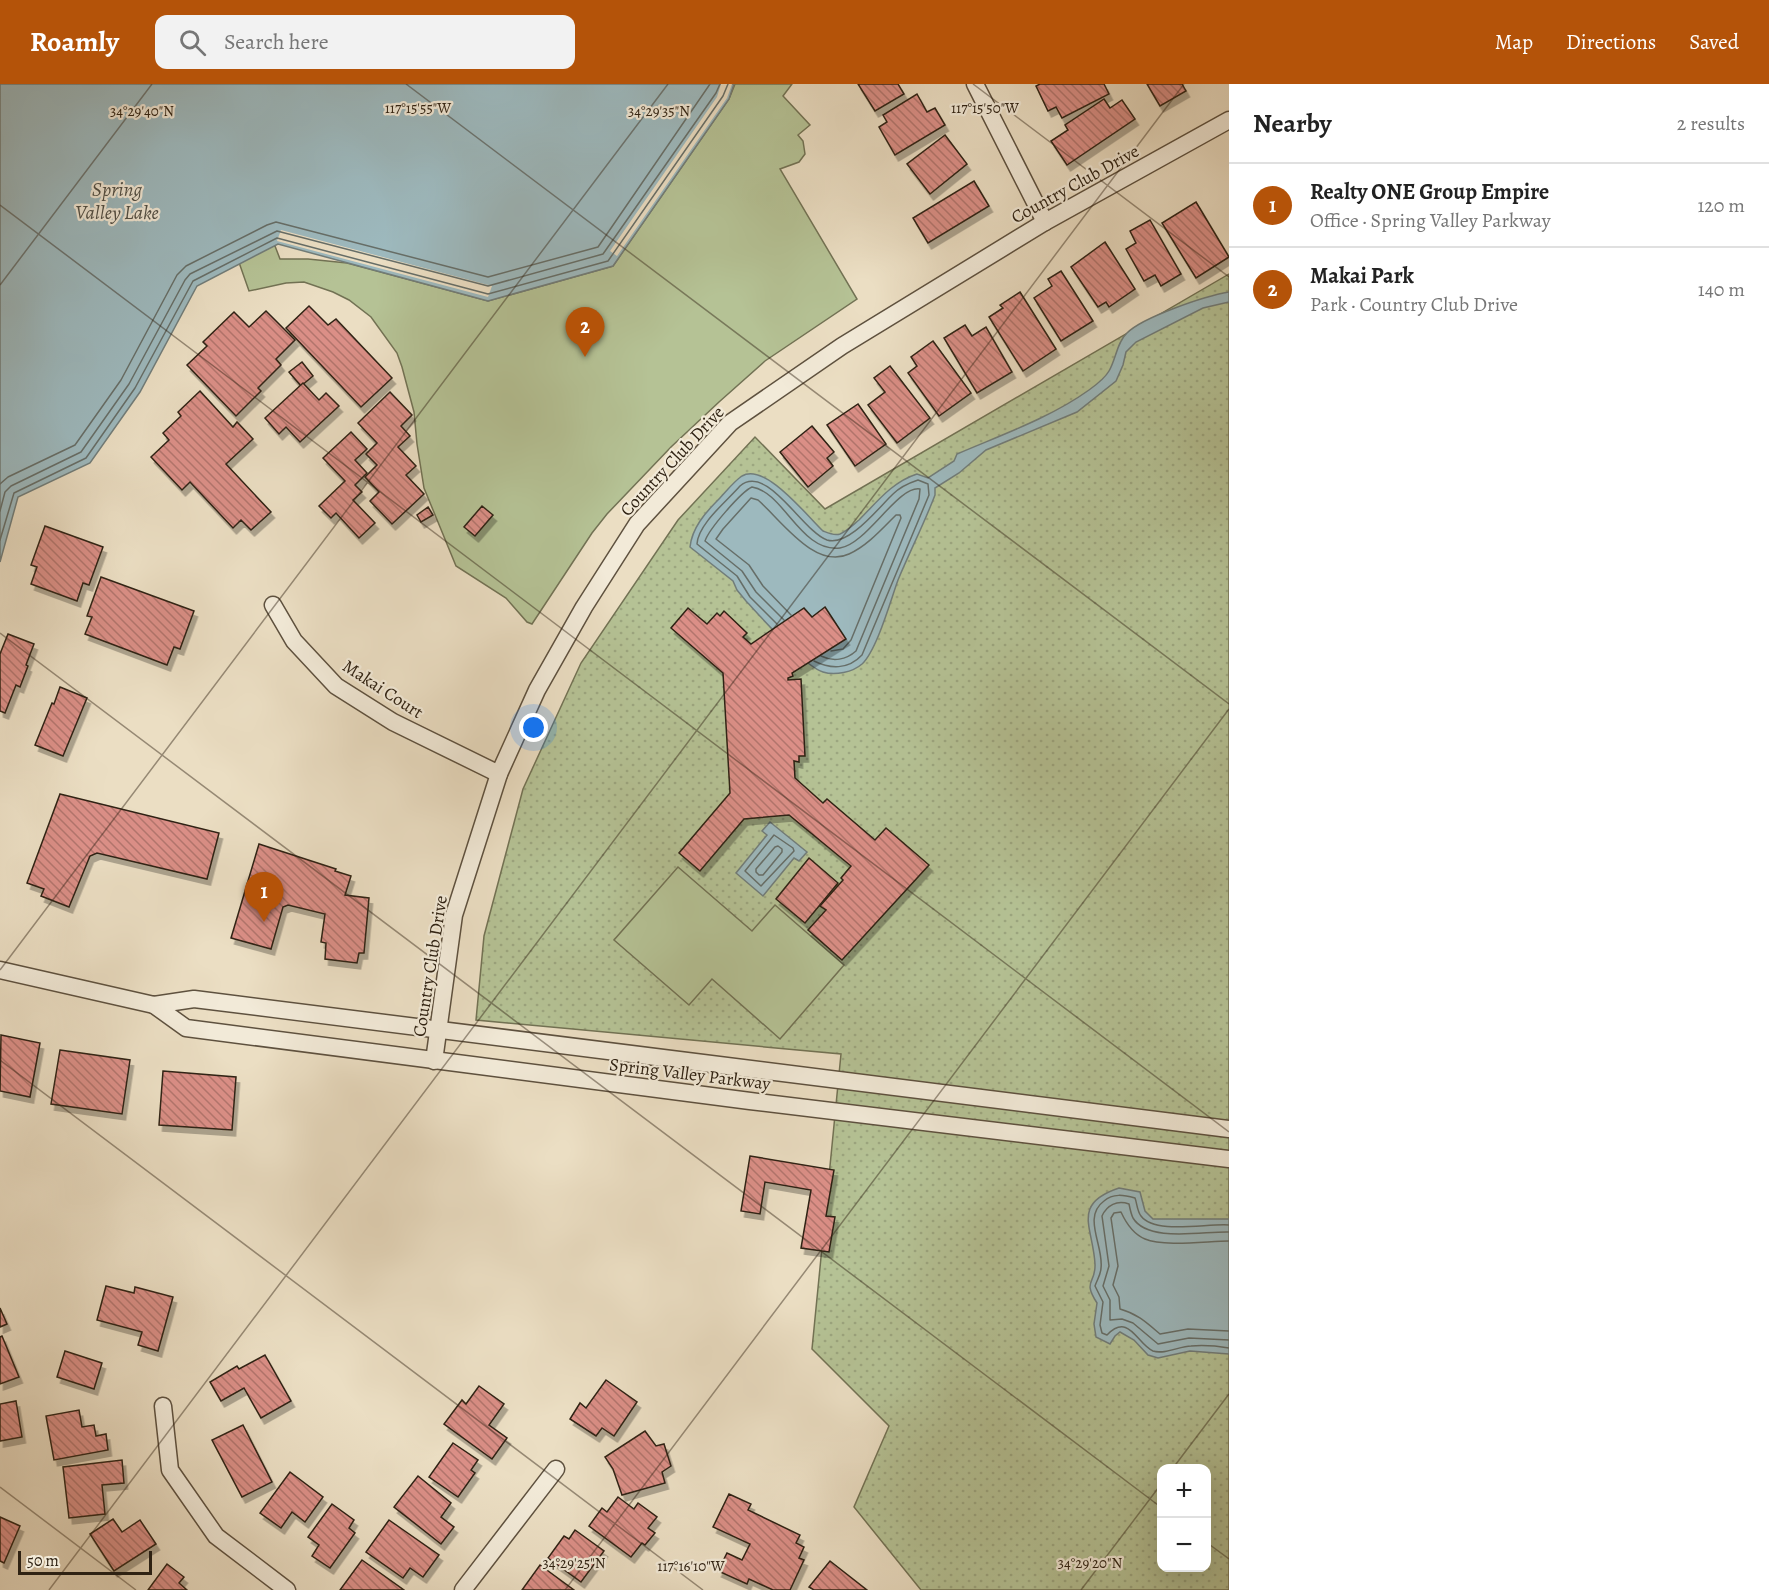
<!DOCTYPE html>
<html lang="en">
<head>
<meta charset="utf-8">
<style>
  :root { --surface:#fff; --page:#f2f2f2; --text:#222; --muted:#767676; --line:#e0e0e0; --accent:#b45309 }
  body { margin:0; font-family:Alegreya,serif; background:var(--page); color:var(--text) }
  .controls { position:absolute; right:18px; bottom:18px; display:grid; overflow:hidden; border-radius:12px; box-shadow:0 6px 24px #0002 }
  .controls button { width:54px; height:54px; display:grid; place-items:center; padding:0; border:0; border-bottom:2px solid var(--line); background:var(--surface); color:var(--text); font:30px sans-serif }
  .scale { position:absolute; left:18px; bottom:15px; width:134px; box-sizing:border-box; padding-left:6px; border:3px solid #2f2213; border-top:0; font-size:16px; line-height:21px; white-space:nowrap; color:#2f2213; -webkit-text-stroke:4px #f2ead8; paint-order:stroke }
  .you { position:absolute; left:534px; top:644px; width:21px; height:21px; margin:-15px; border:4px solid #fff; border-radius:50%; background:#1a73e8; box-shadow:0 0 0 9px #1a73e833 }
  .badge { display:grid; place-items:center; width:39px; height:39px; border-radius:50%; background:var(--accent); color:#fff; font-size:20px; font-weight:700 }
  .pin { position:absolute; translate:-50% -50px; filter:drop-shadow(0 2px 3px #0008) }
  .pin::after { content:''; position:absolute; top:32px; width:21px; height:18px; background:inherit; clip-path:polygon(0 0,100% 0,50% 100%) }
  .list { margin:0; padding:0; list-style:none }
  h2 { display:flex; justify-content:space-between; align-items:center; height:78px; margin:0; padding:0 24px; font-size:26px }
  h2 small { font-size:20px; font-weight:400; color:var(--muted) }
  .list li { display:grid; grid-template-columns:39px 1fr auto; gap:18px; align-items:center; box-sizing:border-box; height:84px; padding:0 24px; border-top:2px solid var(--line) }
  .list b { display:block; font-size:22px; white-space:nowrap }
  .list p { margin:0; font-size:20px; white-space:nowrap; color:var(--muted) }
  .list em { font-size:20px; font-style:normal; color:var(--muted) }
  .icon { flex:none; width:33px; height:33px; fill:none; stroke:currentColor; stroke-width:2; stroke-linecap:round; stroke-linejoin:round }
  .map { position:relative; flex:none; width:1229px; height:1506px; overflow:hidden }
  header { display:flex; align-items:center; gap:36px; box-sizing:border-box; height:84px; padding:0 30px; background:var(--accent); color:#fff }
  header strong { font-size:28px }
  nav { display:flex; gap:33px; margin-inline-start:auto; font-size:21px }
  .search { width:420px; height:54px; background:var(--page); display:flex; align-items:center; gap:15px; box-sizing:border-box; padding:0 21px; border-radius:12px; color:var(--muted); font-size:22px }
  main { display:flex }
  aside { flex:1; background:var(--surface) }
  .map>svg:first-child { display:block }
</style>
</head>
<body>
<header>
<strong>Roamly</strong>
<div class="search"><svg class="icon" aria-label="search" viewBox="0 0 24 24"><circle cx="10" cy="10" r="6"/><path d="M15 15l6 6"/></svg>Search here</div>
<nav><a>Map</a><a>Directions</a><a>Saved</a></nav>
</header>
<main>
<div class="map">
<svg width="1229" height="1506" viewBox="0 0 1229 1506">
  <defs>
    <pattern id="grass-dots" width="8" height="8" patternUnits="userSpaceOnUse" patternTransform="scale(1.5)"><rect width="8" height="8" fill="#b5c295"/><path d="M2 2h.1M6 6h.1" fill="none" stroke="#9ca680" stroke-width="1.8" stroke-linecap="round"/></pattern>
    <pattern id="building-back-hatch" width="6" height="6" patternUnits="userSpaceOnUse" patternTransform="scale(1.5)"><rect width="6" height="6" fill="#db8f87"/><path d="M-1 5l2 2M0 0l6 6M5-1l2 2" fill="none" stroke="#b2746d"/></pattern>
    <filter id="shadow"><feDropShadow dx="3.5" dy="6" stdDeviation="0" flood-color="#0004"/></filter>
  </defs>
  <rect width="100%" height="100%" fill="#ebdec3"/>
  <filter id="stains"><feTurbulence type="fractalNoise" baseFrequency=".00333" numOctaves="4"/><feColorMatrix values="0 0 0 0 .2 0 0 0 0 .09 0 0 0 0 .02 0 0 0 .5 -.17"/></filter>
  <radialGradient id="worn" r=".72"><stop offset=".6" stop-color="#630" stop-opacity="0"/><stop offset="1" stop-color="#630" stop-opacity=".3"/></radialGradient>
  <path fill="url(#grass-dots)" stroke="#727254" stroke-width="1.5" fill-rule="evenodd" d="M1229,190V1506H921L854,1423L889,1342L812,1265L841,970L476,936L484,852L523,705L581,579L678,436L755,353L825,425ZM1162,1384H1206V1484H1162Z"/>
  <g fill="#b5c295" stroke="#727254" stroke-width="1.5">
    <polygon points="735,0 792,0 783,12 810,41 798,51 803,57 805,70 799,78 780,85 857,215 765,277 719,318 671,363 607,430 592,449 532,540 527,538 506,514 456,482 424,404 417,360 414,328 402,283 397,269 371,233 349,216 333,208 304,198 286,199 249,207 235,167 275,162 280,175 308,175 347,179 488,217 613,182 729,15"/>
    <polygon points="678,783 752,847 775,821 844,881 780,955 712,895 689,921 614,856"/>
  </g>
  <g fill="#9db9be" stroke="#717d7a" stroke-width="1.5">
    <polygon points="0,0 734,0 729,15 613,182 488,217 278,160 197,202 140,308 90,379 18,413 0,478"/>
    <path d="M1229,208V218L1203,224L1136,258L1126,268L1123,281L1116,297L1077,328L986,366L959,389L935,404V411C924,440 910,467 898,496C891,515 877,566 862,580C853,588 835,592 823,588C804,582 762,534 746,517L737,506L733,497L690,463C692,444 705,429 718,416C726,408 733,398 742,392C765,378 807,432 823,447C828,449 834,452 840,450C847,447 854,440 859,436C877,418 892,398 917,390L928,394L954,377L957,370C1001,351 1050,334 1089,306C1096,301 1105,294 1109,287C1116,275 1117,258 1127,249C1143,233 1205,212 1229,208Z"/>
    <polygon points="770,738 807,768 799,777 794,774 763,812 736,789 767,751 762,747"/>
    <path d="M1119,1104L1140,1108L1145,1127L1153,1135H1229V1270L1190,1267L1158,1274L1148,1271L1134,1256L1120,1248L1115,1252L1110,1260L1096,1253L1094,1240L1097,1219C1082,1196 1096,1200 1095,1180C1093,1143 1071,1120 1119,1104Z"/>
  </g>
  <g fill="#ebdec3">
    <polygon points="721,0 732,0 727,14 617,172 610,167 717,13"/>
    <polygon points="281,146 492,202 488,213 277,157"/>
  </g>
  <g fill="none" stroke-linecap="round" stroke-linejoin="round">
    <g stroke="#666e68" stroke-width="1.5">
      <polyline points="0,400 8,393 75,361 121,296 177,191 186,182 267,141 276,138 488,193 598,163 710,0"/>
      <polyline points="0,427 5,408 11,402 81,368 129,300 185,196 190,190 277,147 488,202 603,170 716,9 720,0"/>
      <polyline points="0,456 14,409 86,374 135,304 193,197 277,154 488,210 608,177 723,12 728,0"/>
      <path d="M791,531L763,502L749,481L716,455L723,445L751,414L758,416C781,436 815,486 849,470C867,462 882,445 896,431H900L901,434L851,556L843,565L831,567"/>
      <path d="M784,536L756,508L742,487L705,457C709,445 741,408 752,403C784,408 801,469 840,464C867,460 898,401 920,405L919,415L856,567C846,576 833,578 821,572"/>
      <path d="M777,540L750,513L737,492L697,460C698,440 727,417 740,402C767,379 802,447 827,456C849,463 879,423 893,410C900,403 909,399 918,396L928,400L929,411L862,571C848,586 830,585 814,577"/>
      <polygon points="774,751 793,764 794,767 761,802 745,787"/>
      <polygon points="778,762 782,765 782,768 763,791 759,791 756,788 756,785 775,763"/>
      <path d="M1229,1141C1208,1139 1155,1151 1141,1132C1137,1127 1137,1119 1135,1114C1124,1111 1113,1109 1104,1117C1082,1133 1104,1162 1101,1184C1101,1190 1097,1196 1095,1202L1103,1218L1100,1241L1102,1249L1107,1251C1129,1228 1137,1260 1153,1267C1164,1271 1180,1262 1191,1262C1203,1261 1217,1262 1229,1264"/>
      <path d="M1229,1148C1204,1147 1148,1159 1133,1134C1131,1130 1130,1125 1129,1120C1117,1116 1107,1121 1102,1132L1109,1182L1103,1202L1110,1216V1236L1122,1235L1133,1239L1158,1260L1189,1254L1229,1256"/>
      <path d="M1229,1157C1208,1157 1164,1163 1145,1155C1133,1150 1126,1139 1121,1128L1114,1129L1111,1134L1118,1182L1113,1201L1119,1213L1120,1225C1138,1230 1147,1239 1160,1250L1188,1245L1229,1247"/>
    </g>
  </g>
  <g fill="url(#building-back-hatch)" stroke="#2f2213" stroke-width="1.5" filter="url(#shadow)">
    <polygon points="858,0 898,0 904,10 875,27"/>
    <polygon points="1040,0 1104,0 1109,10 1062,34 1056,23 1048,27 1036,2"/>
    <polygon points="1147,0 1182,0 1186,7 1160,22"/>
    <polygon points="917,10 927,28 935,24 945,41 895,71 879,43 887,38 883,31"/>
    <polygon points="1104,15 1110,24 1122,16 1135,35 1067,81 1051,57 1068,46 1065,41"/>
    <polygon points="945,51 967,80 930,110 907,80"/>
    <polygon points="974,97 989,122 928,159 913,134"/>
    <polygon points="1196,118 1229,173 1196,194 1162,139"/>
    <polygon points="1150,136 1181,190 1161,202 1155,191 1144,197 1126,165 1136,159 1130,147"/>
    <polygon points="1105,158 1135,205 1109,223 1106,218 1098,223 1071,183"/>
    <polygon points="1061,187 1093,237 1061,257 1034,214 1052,202 1048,195"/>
    <polygon points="1020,208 1056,265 1023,287 989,233 1003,224 1000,221"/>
    <polygon points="309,222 328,241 336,235 392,294 361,323 286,244"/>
    <polygon points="266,227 295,256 276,275 281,281 258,304 261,307 236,332 187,281 207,262 203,258 234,228 249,243"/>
    <polygon points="965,241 972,252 986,243 1012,288 977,309 944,254"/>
    <polygon points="933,257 971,309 939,332 908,289 917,282 911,273"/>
    <polygon points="302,278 313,292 301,302 289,288"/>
    <polygon points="890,282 930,334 897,359 868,321 885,308 874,294"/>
    <polygon points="303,299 319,316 326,309 339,322 300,358 286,343 279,350 265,334"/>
    <polygon points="200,307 233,343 237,338 253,355 226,380 271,428 251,446 241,436 233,444 190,398 182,406 151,373 169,356 163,349 181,332 178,328"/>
    <polygon points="390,308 412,331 401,342 410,352 398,363 416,382 406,391 424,410 392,440 370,417 379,408 365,393 377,381 366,370 377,359 358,339"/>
    <polygon points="858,320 886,360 855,382 827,341"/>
    <polygon points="812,342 834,368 827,374 833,382 808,403 780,368"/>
    <polygon points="351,348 367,365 355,376 367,389 355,401 362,408 353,416 375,439 359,454 336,429 331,434 319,422 345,397 323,374"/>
    <polygon points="482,422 493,431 475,452 464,443"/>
    <polygon points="428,423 433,431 421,438 417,431"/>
    <polygon points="45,442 103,463 89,501 83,499 77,517 31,500 37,483 31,481"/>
    <polygon points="101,493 194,527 180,565 174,563 167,581 85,550 92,533 87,532"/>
    <polygon points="825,523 846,555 792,589 793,592 788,594 788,596 801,595 805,672 799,672 799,678 794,677 795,694 823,719 827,715 875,756 886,744 929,781 842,876 808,846 826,826 820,822 843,796 841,794 851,782 789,731 744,735 700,787 679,769 730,709 723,589 671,544 688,524 707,540 717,529 720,532 724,527 747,549 743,553 751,560 804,524 812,533"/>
    <polygon points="8,550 34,560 26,581 28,582 20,603 16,601 5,629 0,627 0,570"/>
    <polygon points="60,603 87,614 63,672 35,661 52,619 54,620"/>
    <polygon points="60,710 219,749 207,795 97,769 90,772 69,823 41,812 44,805 27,799"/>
    <polygon points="259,760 336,785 335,787 351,792 345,811 369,814 364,869 359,869 357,879 325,875 326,859 321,858 325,830 288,821 283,823 271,865 231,854"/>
    <polygon points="809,774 838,799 805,839 776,815"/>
    <polygon points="1,951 40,959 30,1013 0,1007"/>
    <polygon points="60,966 130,976 122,1030 51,1020"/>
    <polygon points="163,987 236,993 232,1046 159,1041"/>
    <polygon points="750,1072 834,1086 826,1132 835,1133 829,1168 801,1164 811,1106 765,1098 760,1130 741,1127"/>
    <polygon points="106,1202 134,1209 135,1203 173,1213 158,1267 138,1261 142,1248 97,1236"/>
    <polygon points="0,1224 7,1240 0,1243"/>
    <polygon points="2,1252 19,1293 0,1300 0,1253"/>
    <polygon points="65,1267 102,1279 94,1305 57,1293"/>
    <polygon points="265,1271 291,1317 261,1334 244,1304 221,1317 210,1298 237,1282 239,1285"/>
    <polygon points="606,1296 637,1318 614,1352 602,1344 596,1352 570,1335 580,1319 586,1324"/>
    <polygon points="479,1302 504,1320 489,1341 507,1354 492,1375 444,1340 462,1316 466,1320"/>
    <polygon points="16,1317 22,1353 0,1357 0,1320"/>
    <polygon points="79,1326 82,1343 94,1341 96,1352 106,1350 108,1366 54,1376 46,1332"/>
    <polygon points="243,1341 272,1398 242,1413 212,1356"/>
    <polygon points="645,1347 656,1362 664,1360 671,1382 662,1388 665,1399 622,1411 613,1385 605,1373"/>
    <polygon points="453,1359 478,1376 471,1386 475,1389 458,1413 429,1393"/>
    <polygon points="122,1376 124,1399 102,1401 105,1430 69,1434 63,1383"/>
    <polygon points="290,1388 323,1413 305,1438 292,1428 281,1444 260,1429"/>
    <polygon points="418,1392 451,1419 441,1433 454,1443 441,1460 394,1423"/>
    <polygon points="729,1410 751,1420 748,1426 800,1451 796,1459 804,1463 799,1474 804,1476 790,1506 773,1506 749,1495 747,1500 718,1487 727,1469 742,1476 750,1460 713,1443"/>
    <polygon points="618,1413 634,1425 638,1419 657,1433 648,1444 655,1449 645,1461 642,1459 631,1473 589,1442 602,1424 607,1428"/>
    <polygon points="332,1420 354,1436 349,1444 355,1449 330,1484 312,1472 319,1461 308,1453"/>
    <polygon points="0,1433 20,1442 4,1479 0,1477"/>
    <polygon points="113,1435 122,1448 140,1436 156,1460 114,1487 90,1450"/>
    <polygon points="389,1436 439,1471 423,1493 410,1484 403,1494 366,1468"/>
    <polygon points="575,1446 604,1467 581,1498 548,1474 564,1452 569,1455"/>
    <polygon points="362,1476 404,1506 340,1506"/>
    <polygon points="830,1477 867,1506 814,1506 809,1503"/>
    <polygon points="167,1480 184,1493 179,1499 187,1506 148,1506"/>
    <polygon points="540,1481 574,1506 522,1506"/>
  </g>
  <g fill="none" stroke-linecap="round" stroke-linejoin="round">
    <defs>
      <g id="minor">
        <polyline points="975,0 1045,138"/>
        <polyline points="273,521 294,557 336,602 393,638 499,690"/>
        <path d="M0,886L154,921L194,915C539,961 884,1004 1229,1045"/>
        <polyline points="154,921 186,944 750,1017 1229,1075"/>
        <polyline points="434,977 454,831 499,690 537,606 584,523 637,440 730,339 842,262 1045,138 1229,36"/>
        <polyline points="163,1322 170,1386 216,1452 287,1506"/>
        <polyline points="463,1506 556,1385"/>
      </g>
    </defs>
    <use href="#minor" stroke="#5e513f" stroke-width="19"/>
    <use href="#minor" stroke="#f2ead8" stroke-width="16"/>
  </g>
  <path fill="none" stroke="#2f2213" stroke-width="1.5" stroke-opacity="0.45" d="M406,0L1229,620M973,0L1229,193M0,121L1229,1048M0,201L152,0M0,549L1162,1424M0,886L668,0M0,976L703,1506M1173,1384L1229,1310M0,1403L136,1506M1206,1458L1229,1475M49,1506L1184,0M565,1506L1229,625M1081,1506L1162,1399"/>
  <g text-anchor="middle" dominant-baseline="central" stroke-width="4.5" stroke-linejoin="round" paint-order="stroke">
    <g font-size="18" fill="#2f2213" stroke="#f2ead8">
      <text transform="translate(1075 100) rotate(-29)">Country Club Drive</text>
      <text transform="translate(672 377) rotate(-47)">Country Club Drive</text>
      <text transform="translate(383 605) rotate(33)">Makai Court</text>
      <text transform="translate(430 882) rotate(-81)">Country Club Drive</text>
      <text transform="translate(690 990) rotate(7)">Spring Valley Parkway</text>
    </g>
    <g font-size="20" font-style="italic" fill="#504f46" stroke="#f2ead8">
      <text x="117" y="105">Spring<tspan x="117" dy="23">Valley Lake</tspan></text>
    </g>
  </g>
  <g font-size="15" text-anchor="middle" fill="#2f2213" stroke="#f2ead8" stroke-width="4.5" stroke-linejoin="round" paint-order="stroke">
    <text x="418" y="29">117°15'55"W</text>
    <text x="985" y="29">117°15'50"W</text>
    <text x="142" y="32">34°29'40"N</text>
    <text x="659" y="32">34°29'35"N</text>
    <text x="574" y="1484">34°29'25"N</text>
    <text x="1090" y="1484">34°29'20"N</text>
    <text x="691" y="1487">117°16'10"W</text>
  </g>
  <rect width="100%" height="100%" filter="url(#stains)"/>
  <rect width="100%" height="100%" fill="url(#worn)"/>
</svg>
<div class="controls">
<button>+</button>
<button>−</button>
</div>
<div class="scale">50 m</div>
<div class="you"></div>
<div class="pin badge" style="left:264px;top:838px">1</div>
<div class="pin badge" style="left:585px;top:273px">2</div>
</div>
<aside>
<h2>Nearby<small>2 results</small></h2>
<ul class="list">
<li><span class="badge">1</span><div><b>Realty ONE Group Empire</b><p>Office · Spring Valley Parkway</p></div><em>120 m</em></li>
<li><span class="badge">2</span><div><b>Makai Park</b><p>Park · Country Club Drive</p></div><em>140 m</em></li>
</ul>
</aside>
</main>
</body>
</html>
